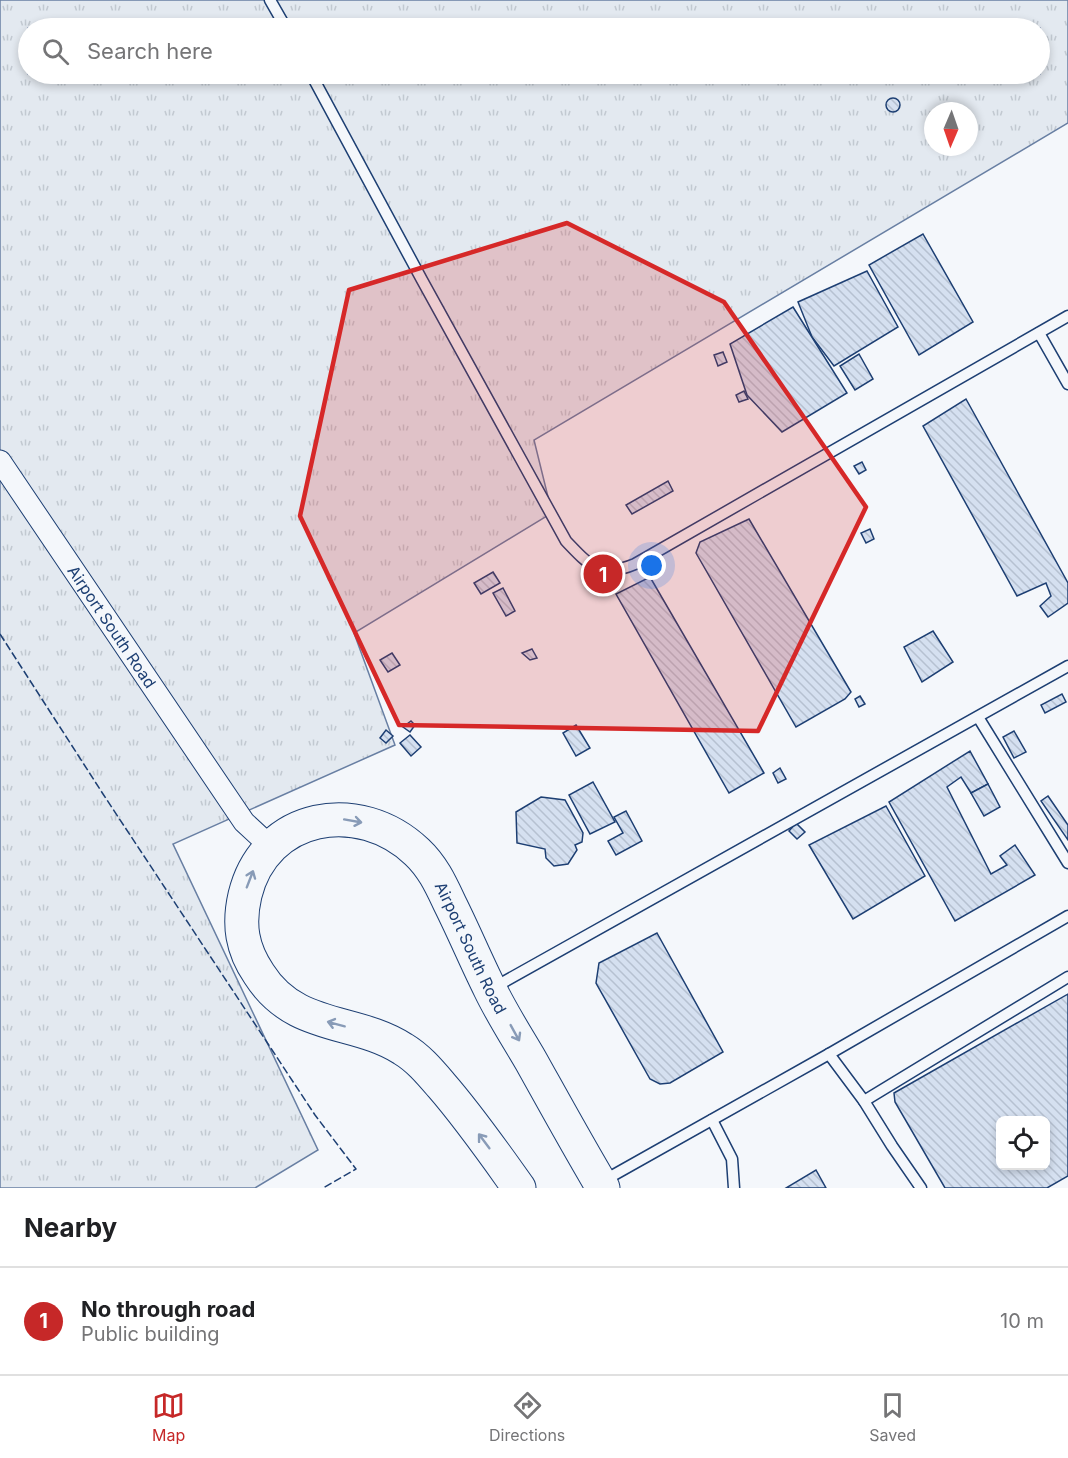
<!DOCTYPE html>
<html lang="en">
<head>
<meta charset="utf-8">
<style>
  :root { --surface:#fff; --page:#f2f2f2; --text:#202124; --muted:#757577; --line:#e0e0e0; --accent:#c62828 }
  body { margin:0; font-family:Inter,sans-serif; background:var(--page); color:var(--text) }
  .controls { position:absolute; right:18px; bottom:18px; display:grid; overflow:hidden; border-radius:9px; box-shadow:0 3px 9px #0003 }
  .controls button { width:54px; height:54px; display:grid; place-items:center; padding:0; border:0; border-bottom:2px solid var(--line); background:var(--surface); color:var(--text); font:30px sans-serif }
  .compass { position:absolute; left:924px; top:102px; width:54px; height:54px; border-radius:50%; background:var(--surface); box-shadow:0 3px 9px #0003; rotate:182deg }
  .you { position:absolute; left:652px; top:566px; width:21px; height:21px; margin:-15px; border:4px solid #fff; border-radius:50%; background:#1a73e8; box-shadow:0 0 0 9px #1a73e833 }
  .badge { display:grid; place-items:center; width:39px; height:39px; border-radius:50%; background:var(--accent); color:#fff; font-size:20px; font-weight:700 }
  .pin { position:absolute; translate:-50% -50%; border:3px solid #fff; box-shadow:0 2px 6px #0006 }
  .list { margin:0; padding:0; list-style:none }
  h2 { display:flex; justify-content:space-between; align-items:center; height:78px; margin:0; padding:0 24px; font-size:26px }
  h2 small { font-size:20px; font-weight:400; color:var(--muted) }
  .list li { display:grid; grid-template-columns:39px 1fr auto; gap:18px; align-items:center; box-sizing:border-box; height:108px; padding:0 24px; border-top:2px solid var(--line) }
  .list b { display:block; font-size:22px; white-space:nowrap }
  .list p { margin:0; font-size:20px; white-space:nowrap; color:var(--muted) }
  .list em { font-size:20px; font-style:normal; color:var(--muted) }
  .icon { flex:none; width:33px; height:33px; fill:none; stroke:currentColor; stroke-width:2; stroke-linecap:round; stroke-linejoin:round }
  .map { position:relative; flex:none; width:1068px; height:1188px; overflow:hidden }
  .search { position:absolute; background:var(--surface); box-shadow:0 3px 9px #0003; left:18px; right:18px; top:18px; height:66px; display:flex; align-items:center; gap:15px; box-sizing:border-box; padding:0 21px; border-radius:33px; color:var(--muted); font-size:22px }
  .sheet { height:186px; background:var(--surface) }
  nav { display:flex; justify-content:space-around; align-items:center; box-sizing:border-box; height:84px; border-top:2px solid var(--line); background:var(--surface); font-size:16px; color:var(--muted) }
  nav a { display:grid; justify-items:center; gap:3px }
  nav .on { color:var(--accent) }
  .map>svg:first-child { display:block }
</style>
</head>
<body>
<div class="map">
<svg width="1068" height="1188" viewBox="0 0 1068 1188">
  <defs>
    <pattern id="grass-tufts" width="24" height="20" patternUnits="userSpaceOnUse" patternTransform="scale(1.5)"><rect width="24" height="20" fill="#e3e9f0"/><path d="M3 7l-1-3M5 7V3M7 7l1-3M15 17l-1-3M17 17v-4M19 17l1-3" fill="none" stroke="#c2c9d1"/></pattern>
    <pattern id="building-back-hatch" width="6" height="6" patternUnits="userSpaceOnUse" patternTransform="scale(1.5)"><rect width="6" height="6" fill="#d5e0f0"/><path d="M-1 5l2 2M0 0l6 6M5-1l2 2" fill="none" stroke="#b6c1d1"/></pattern>
  </defs>
  <rect width="100%" height="100%" fill="#f4f7fb"/>
  <path fill="url(#grass-tufts)" stroke="#687fa3" stroke-width="1.5" fill-rule="evenodd" d="M0,0H1068V123L534,440L552,513L354,633L395,745L173,844L318,1150L255,1188H0ZM28,28H1040V74H28ZM933,111H969V147H933Z"/>
  <g fill="url(#building-back-hatch)" stroke="#1d3f73" stroke-width="1.5" fill-rule="evenodd">
    <circle cx="893" cy="105" r="7"/>
    <polygon points="923,234 973,322 919,355 869,265"/>
    <polygon points="867,271 898,327 834,366 812,337 798,302"/>
    <polygon points="793,307 847,393 782,432 747,395 730,344"/>
    <polygon points="723,352 727,362 718,366 714,355"/>
    <polygon points="859,354 873,379 855,390 840,366"/>
    <polygon points="744,391 748,399 739,402 736,395"/>
    <polygon points="966,399 1068,583 1068,603 1048,617 1040,606 1051,596 1046,583 1017,596 923,426"/>
    <polygon points="862,462 866,470 859,474 854,466"/>
    <polygon points="668,481 673,491 632,514 626,505"/>
    <polygon points="749,519 851,692 845,699 796,727 696,553 700,542"/>
    <polygon points="870,529 874,539 866,543 861,533"/>
    <polygon points="493,572 500,583 481,594 474,583"/>
    <polygon points="650,577 764,773 729,793 616,594"/>
    <polygon points="503,588 515,611 506,616 493,593"/>
    <polygon points="933,631 953,662 922,682 904,647"/>
    <polygon points="532,649 537,658 530,660 522,653"/>
    <polygon points="392,653 400,665 388,672 380,660"/>
    <polygon points="1062,694 1066,702 1045,713 1041,705"/>
    <polygon points="860,696 865,704 859,707 855,699"/>
    <polygon points="411,721 415,725 410,732 403,727"/>
    <polygon points="576,725 590,748 576,756 563,733"/>
    <polygon points="386,730 393,736 386,743 380,738"/>
    <polygon points="1014,731 1026,752 1014,758 1003,737"/>
    <polygon points="410,735 421,747 411,756 400,743"/>
    <polygon points="970,751 988,784 971,793 961,777 947,787 991,874 1007,865 1000,856 1015,845 1035,875 955,921 889,802"/>
    <polygon points="780,768 786,779 778,783 773,773"/>
    <polygon points="593,782 615,822 590,834 569,795"/>
    <polygon points="988,784 1000,807 984,816 971,793"/>
    <polygon points="1048,796 1068,825 1068,840 1041,801"/>
    <polygon points="541,797 565,800 583,833 582,842 575,845 577,850 568,864 554,866 546,858 545,849 517,843 516,812"/>
    <polygon points="886,806 925,876 853,919 809,845"/>
    <polygon points="626,811 642,841 616,855 608,841 623,833 614,817"/>
    <polygon points="796,823 805,832 797,839 789,831"/>
    <polygon points="657,933 723,1052 670,1083 660,1084 650,1079 596,983 599,963"/>
    <path d="M1068,994V1176L1047,1188H945L895,1102L894,1093ZM1000,1120H1046V1166H1000Z"/>
    <polygon points="816,1170 826,1188 786,1188"/>
  </g>
  <g fill="none" stroke-linecap="round" stroke-linejoin="round">
    <defs>
      <g id="service">
        <polyline points="270,0 286,28"/>
        <path d="M311,74L422,280L566,541C590,566 600,579 635,564L1068,316"/>
        <polyline points="1039,333 1068,384"/>
        <polyline points="978,717 1068,863"/>
        <polyline points="493,988 1068,666"/>
        <polyline points="829,1054 864,1101 892,1146 921,1188"/>
        <polyline points="864,1101 1068,977"/>
        <polyline points="712,1120 732,1159 734,1188"/>
        <polyline points="603,1181 829,1054 1068,916"/>
      </g>
      <g id="minor">
        <path id="s1" d="M0,461L244,822L271,847"/>
      </g>
      <g id="primary">
        <path id="s2" d="M519,1188C494,1153 469,1117 441,1085C429,1071 418,1058 403,1049C355,1018 295,1031 259,974C242,949 238,925 245,895C265,813 359,797 417,852C433,867 441,885 450,904C464,932 476,961 490,989C502,1014 517,1037 531,1061C555,1104 578,1146 603,1188"/>
      </g>
    </defs>
    <use href="#service" stroke="#1d3f73" stroke-width="13"/>
    <use href="#minor" stroke="#1d3f73" stroke-width="23"/>
    <use href="#primary" stroke="#1d3f73" stroke-width="35"/>
    <use href="#service" stroke="#f4f7fb" stroke-width="10"/>
    <use href="#minor" stroke="#f4f7fb" stroke-width="21"/>
    <use href="#primary" stroke="#f4f7fb" stroke-width="33"/>
    <polyline stroke="#1d3f73" stroke-width="1.5" stroke-dasharray="8 3" stroke-linecap="butt" points="0,634 103,794 315,1115 356,1169 323,1188"/>
  </g>
  <defs><path id="oneway-shaft" d="M-6 0H5M1.5-3L5.5 0L1.5 3" fill="none" stroke-width="1.6" stroke-linecap="round" stroke-linejoin="round" transform="scale(1.5)"/></defs>
  <g stroke="#889bb7">
    <use href="#oneway-shaft" transform="translate(353 821) rotate(10)"/>
    <use href="#oneway-shaft" transform="translate(250 879) rotate(-69)"/>
    <use href="#oneway-shaft" transform="translate(336 1024) rotate(-165)"/>
    <use href="#oneway-shaft" transform="translate(515 1033) rotate(61)"/>
    <use href="#oneway-shaft" transform="translate(484 1141) rotate(-127)"/>
  </g>
  <path fill="#d62828" fill-opacity="0.2" stroke="#d62828" stroke-width="4.5" stroke-linejoin="round" d="M567,223L724,302L866,507L758,731L399,725L300,516L349,290Z"/>
  <g text-anchor="middle" dominant-baseline="central" stroke-width="4.5" stroke-linejoin="round" paint-order="stroke">
    <g font-size="16" fill="#1d3f73" stroke="#f4f7fb">
      <text stroke="none"><textPath href="#s1" startOffset="200">Airport South Road</textPath></text>
      <text stroke="none"><textPath href="#s2" startOffset="758">Airport South Road</textPath></text>
    </g>
  </g>
</svg>
<div class="controls">
<button><svg class="icon" aria-label="locate" viewBox="0 0 24 24"><circle cx="12" cy="12" r="6"/><path d="M12 2v4M12 18v4M2 12h4M18 12h4"/></svg></button>
</div>
<svg class="compass" viewBox="-18 -18 36 36"><path d="M0-13l5 13h-10z" fill="#e53935"/><path d="M0 13l5-13h-10z" fill="#757577"/></svg>
<div class="you"></div>
<div class="pin badge" style="left:603px;top:574px">1</div>
<div class="search"><svg class="icon" aria-label="search" viewBox="0 0 24 24"><circle cx="10" cy="10" r="6"/><path d="M15 15l6 6"/></svg>Search here</div>
</div>
<section class="sheet">
<h2>Nearby<small></small></h2>
<ul class="list">
<li><span class="badge">1</span><div><b>No through road</b><p>Public building</p></div><em>10 m</em></li>
</ul>
</section>
<nav>
<a class="on"><svg class="icon" aria-label="map" viewBox="0 0 24 24"><path d="M3 6l6-2 6 2 6-2v14l-6 2-6-2-6 2zM9 4v14M15 6v14"/></svg>Map</a>
<a><svg class="icon" aria-label="directions" viewBox="0 0 24 24"><path d="M12 3l9 9-9 9-9-9zM9 14v-3h6M13 9l2 2-2 2"/></svg>Directions</a>
<a><svg class="icon" aria-label="saved" viewBox="0 0 24 24"><path d="M7 4h10v16l-5-4-5 4z"/></svg>Saved</a>
</nav>
</body>
</html>
